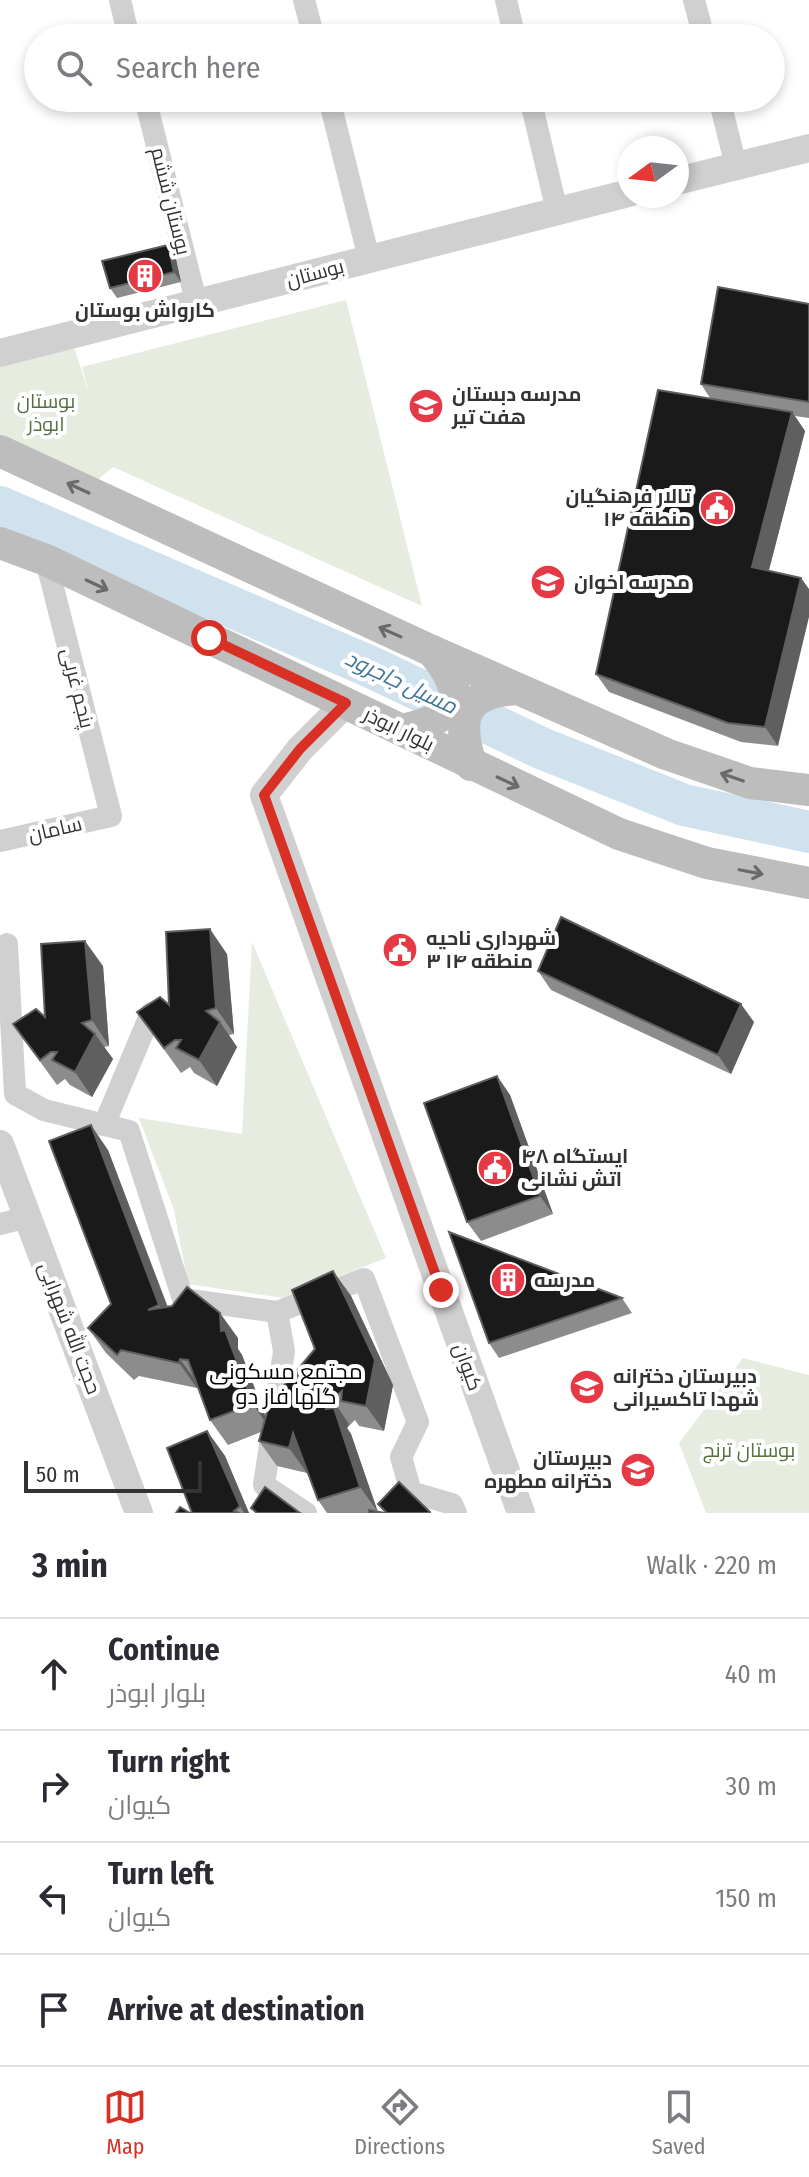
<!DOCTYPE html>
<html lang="en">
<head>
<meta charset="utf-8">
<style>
  :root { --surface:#fff; --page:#f7f7f7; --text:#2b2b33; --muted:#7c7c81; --line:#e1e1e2; --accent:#d93025 }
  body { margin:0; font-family:"Fira Sans Condensed",Cairo,sans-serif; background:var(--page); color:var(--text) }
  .compass { position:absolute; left:617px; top:136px; width:72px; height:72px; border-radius:50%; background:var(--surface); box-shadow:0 4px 12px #0003; rotate:255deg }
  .scale { position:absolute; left:24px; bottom:20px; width:178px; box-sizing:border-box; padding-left:8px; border:4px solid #333; border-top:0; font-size:22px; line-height:28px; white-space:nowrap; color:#333; -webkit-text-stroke:6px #fff; paint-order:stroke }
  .stop { position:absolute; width:24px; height:24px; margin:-18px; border:6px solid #d93025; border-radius:50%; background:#fff }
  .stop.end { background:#d93025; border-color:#fff; box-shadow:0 2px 8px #0008 }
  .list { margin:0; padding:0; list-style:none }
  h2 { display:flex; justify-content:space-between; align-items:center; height:104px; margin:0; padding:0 32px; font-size:34px }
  h2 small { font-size:26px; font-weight:400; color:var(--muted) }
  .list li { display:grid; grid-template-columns:52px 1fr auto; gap:24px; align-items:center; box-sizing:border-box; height:112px; padding:0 32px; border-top:2px solid var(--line) }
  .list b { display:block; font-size:30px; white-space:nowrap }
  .list p { margin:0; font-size:26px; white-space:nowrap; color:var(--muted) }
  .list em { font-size:26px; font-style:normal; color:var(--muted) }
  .icon { flex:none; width:44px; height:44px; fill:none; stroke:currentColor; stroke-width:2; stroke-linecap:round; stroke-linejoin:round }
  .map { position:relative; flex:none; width:809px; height:1513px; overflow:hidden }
  .search { position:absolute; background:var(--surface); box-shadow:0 4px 12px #0003; left:24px; right:24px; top:24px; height:88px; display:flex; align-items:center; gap:20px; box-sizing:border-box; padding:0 28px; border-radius:44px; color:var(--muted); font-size:30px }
  .sheet { height:552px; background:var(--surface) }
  nav { display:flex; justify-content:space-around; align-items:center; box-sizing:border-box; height:112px; border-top:2px solid var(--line); background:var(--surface); font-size:22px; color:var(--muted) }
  nav a { display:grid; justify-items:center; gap:4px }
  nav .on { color:var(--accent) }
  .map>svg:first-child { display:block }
</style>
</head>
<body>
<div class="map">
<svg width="809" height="1513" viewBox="0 0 809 1513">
  <rect width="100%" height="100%" fill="#fff"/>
  <g fill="#e6ecdf">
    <polygon points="346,300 422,606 113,467 90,486 0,443 0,362 72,341 91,399 82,367"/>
    <polygon points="252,942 386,1258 284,1298 188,1284 174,1210 139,1118 242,1134"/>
    <polygon points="743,1358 809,1375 809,1513 706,1513 679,1443"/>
  </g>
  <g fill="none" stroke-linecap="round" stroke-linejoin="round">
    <polyline stroke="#cfe2ee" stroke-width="42" points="0,507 373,668 541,748 684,805 809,832"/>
    <g stroke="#d0d0d0" stroke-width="22">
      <polyline points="120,0 129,38"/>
      <polyline points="304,0 314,38"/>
      <polyline points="506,0 515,38"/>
      <polyline points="694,0 704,38"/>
      <polyline points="145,98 197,305"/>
      <polyline points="329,98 369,259"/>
      <polyline points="530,98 557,211"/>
      <polyline points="719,98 736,166"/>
      <polyline points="0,841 111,816 46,560"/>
      <polyline points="7,944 15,1094 44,1110 129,1131 183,1299 277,1312 364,1279 418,1422 401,1457 411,1492 452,1504 456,1513"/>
      <polyline points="104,1125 151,1013"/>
      <polyline points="0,1224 28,1217"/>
      <polyline points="277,1312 284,1351 264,1485 306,1513"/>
    </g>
    <g stroke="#d0d0d0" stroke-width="28">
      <polyline points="677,181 809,148"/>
      <polyline points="0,353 629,193"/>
      <polyline points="346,703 300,749 264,795 521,1513"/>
      <polyline points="0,1144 139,1513"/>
    </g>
    <g stroke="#bdbdbd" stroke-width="32">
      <polyline points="0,451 432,651 666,754 750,783 809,790"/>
      <polyline points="0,543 46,560 619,834 707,863 809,883"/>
      <path d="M402,730C457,718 471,697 432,651"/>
      <path d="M471,765C456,716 463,693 517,689"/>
    </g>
  </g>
  <g fill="#8c8c8c">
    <polygon points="175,255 181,282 117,298 110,288"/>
    <polygon points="809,304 809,418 795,416 805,431 769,570 778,746 741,742 609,692 596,674 710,398 701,384"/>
    <polygon points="227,954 234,1034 229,1035 237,1047 217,1086 194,1073 190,1067 181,1073 137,1012 169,1005"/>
    <polygon points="103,966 109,1046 104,1047 113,1059 92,1097 70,1085 65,1079 57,1085 13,1024 45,1017"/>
    <polygon points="538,971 754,1022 731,1074 551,990"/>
    <polygon points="497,1076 510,1095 553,1214 481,1241 467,1222"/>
    <polygon points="108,1150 168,1307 238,1338 238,1349 242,1355 266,1417 289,1400 315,1349 333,1271 351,1296 393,1385 384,1431 359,1426 355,1420 347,1428 351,1434 377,1511 385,1513 378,1504 430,1513 327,1513 318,1500 307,1471 307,1473 277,1466 259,1441 261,1432 228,1445 210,1420 197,1386 197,1388 139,1376 134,1380 106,1353 88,1328 111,1304"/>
    <polygon points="622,1298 632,1313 499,1358 489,1343"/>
    <polygon points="207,1431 225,1456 249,1513 192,1513"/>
  </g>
  <g fill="#5f5f5f">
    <polygon points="168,245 175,255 181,282 174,272"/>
    <polygon points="792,412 805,431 765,585 752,567"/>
    <polygon points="801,578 809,589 809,617 778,746 765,727"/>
    <polygon points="210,929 227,954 234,1034 216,1008"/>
    <polygon points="85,941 103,966 109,1046 92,1020"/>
    <polygon points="741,1004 754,1022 731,1074 718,1055"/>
    <polygon points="220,1022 237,1047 217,1086 199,1060"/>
    <polygon points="95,1034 113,1059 92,1097 75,1072"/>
    <polygon points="497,1076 510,1095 553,1214 540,1196"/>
    <polygon points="91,1125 108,1150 176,1330 159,1305"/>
    <polygon points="333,1271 351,1296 393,1385 384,1431 366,1406"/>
    <polygon points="220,1313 238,1338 238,1349 242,1355 270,1429 253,1404 221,1331"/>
    <polygon points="180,1359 198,1384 197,1388 179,1363"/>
    <polygon points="332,1399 349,1424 347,1428 351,1434 378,1512 360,1487 326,1409"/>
    <polygon points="207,1431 225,1456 249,1513 244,1513 240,1506"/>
    <polygon points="293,1433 311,1458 307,1473 289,1448"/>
  </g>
  <g fill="#1a1a1a" stroke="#5f5f5f" stroke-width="2">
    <polygon points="168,245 174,272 110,288 102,261"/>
    <polygon points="718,287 809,304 809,402 701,384"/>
    <polygon points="658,390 792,412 752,567 801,578 765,727 728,723 596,674"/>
    <polygon points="561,917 741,1004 718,1055 538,971"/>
    <polygon points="210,929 216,1008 206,1011 220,1022 199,1060 176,1048 181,1040 175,1040 164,1048 137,1012 160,997 169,1005 166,932"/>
    <polygon points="85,941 92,1020 82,1023 95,1034 75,1072 52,1060 57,1052 51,1052 40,1060 13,1024 36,1009 45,1017 41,944"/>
    <polygon points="497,1076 540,1196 467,1222 424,1103"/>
    <polygon points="91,1125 159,1305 148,1310 172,1306 187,1287 220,1313 221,1331 225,1330 253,1404 210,1420 188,1360 180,1359 179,1363 121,1350 117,1355 88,1328 111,1304 49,1141"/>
    <polygon points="449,1232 622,1298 489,1343"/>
    <polygon points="333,1271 375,1360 366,1406 341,1401 342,1391 332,1399 326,1409 334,1408 360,1487 318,1500 293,1433 289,1448 259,1441 271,1398 290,1401 281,1389 315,1349 292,1290"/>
    <polygon points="207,1431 240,1506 234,1511 239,1513 192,1513 167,1448"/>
    <polygon points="399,1482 430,1512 430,1513 387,1513 378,1504"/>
    <polygon points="265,1487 300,1513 257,1513 251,1508"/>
    <polygon points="180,1507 190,1513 176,1513"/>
    <polygon points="369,1510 385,1513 369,1513"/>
  </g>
  <defs><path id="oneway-shaft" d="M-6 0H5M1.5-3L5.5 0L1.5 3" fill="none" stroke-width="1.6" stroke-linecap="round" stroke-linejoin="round" transform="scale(2)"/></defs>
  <g stroke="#6a6a6a">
    <use href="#oneway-shaft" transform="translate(78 488) rotate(-155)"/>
    <use href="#oneway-shaft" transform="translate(97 585) rotate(25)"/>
    <use href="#oneway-shaft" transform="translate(390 632) rotate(-156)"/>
    <use href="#oneway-shaft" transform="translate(732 777) rotate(-161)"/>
    <use href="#oneway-shaft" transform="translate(508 782) rotate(25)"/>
    <use href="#oneway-shaft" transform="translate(751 872) rotate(11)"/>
  </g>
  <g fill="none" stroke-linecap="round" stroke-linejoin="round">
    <polyline stroke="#d93025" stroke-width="10" points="209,638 346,703 300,749 264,795 441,1290"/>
  </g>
  <defs>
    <symbol id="building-disc" viewBox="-11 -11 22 22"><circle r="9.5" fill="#e63946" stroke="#fff"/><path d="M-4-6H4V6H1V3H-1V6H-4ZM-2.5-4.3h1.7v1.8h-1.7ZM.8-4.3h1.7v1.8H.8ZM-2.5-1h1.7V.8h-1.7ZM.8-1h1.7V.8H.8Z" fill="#fff"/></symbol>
    <symbol id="school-disc" viewBox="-11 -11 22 22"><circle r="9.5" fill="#e63946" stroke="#fff"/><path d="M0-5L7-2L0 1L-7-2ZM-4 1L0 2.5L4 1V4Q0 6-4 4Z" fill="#fff"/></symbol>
    <symbol id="civic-disc" viewBox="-11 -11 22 22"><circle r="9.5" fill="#e63946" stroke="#fff"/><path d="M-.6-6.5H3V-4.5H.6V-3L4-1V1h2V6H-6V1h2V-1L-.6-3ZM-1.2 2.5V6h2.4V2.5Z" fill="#fff"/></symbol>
  </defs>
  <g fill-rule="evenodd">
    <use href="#building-disc" x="125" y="256" width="40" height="40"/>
    <use href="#school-disc" x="406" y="386" width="40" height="40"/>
    <use href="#civic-disc" x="697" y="488" width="40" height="40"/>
    <use href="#school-disc" x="528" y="562" width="40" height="40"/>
    <use href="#civic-disc" x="380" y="930" width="40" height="40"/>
    <use href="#civic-disc" x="475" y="1148" width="40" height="40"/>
    <use href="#building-disc" x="488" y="1260" width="40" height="40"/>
    <use href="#school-disc" x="567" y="1367" width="40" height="40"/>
    <use href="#school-disc" x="618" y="1450" width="40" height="40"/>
  </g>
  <g text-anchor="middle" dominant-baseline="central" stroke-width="8" stroke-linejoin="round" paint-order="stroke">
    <g font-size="20" fill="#333" stroke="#fff">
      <text transform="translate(171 201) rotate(76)">بوستان ششم</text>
      <text transform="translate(315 273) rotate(-15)">بوستان</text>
      <text transform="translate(78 688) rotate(76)">پنجم غربی</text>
      <text transform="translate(399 729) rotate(26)">بلوار ابوذر</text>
      <text transform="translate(55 829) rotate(-13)">سامان</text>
      <text transform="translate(70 1328) rotate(69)">حجت الله شهرابی</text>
      <text transform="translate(468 1367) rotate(70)">کیوان</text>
    </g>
    <g font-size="20" font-weight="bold" fill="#333" stroke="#fff" text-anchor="start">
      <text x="145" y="310" text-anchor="middle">کارواش بوستان</text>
      <text x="452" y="394">مدرسه دبستان<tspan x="452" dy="23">هفت تیر</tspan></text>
      <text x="691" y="496" text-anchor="end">تالار فرهنگیان<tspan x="691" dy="23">منطقه ۱۴</tspan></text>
      <text x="574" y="582">مدرسه اخوان</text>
      <text x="426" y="938">شهرداری ناحیه<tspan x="426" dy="23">۳ منطقه ۱۴</tspan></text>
      <text x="521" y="1156">ایستگاه ۴۸<tspan x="521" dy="23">اتش نشانی</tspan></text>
      <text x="534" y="1280">مدرسه</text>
      <text x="613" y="1376">دبیرستان دخترانه<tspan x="613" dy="23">شهدا تاکسیرانی</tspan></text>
      <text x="612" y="1458" text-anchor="end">دبیرستان<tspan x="612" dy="23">دخترانه مطهره</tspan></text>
    </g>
    <g font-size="20" fill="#56703f" stroke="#fff">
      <text x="46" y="401">بوستان<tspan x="46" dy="23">ابوذر</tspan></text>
      <text x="749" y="1450">بوستان ترنج</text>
    </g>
    <g font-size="22" font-style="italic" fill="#3f7597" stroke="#fff">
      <text transform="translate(401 682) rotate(25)">مسیل جاجرود</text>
    </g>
    <g font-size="22" fill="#000" stroke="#fff">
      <text x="286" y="1371">مجتمع مسکونی<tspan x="286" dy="25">گلها فاز دو</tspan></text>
    </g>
  </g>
</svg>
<svg class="compass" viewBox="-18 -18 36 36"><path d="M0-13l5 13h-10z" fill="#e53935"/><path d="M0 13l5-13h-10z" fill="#7c7c81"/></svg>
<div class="scale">50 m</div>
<div class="stop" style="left:209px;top:638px"></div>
<div class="stop end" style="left:441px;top:1290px"></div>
<div class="search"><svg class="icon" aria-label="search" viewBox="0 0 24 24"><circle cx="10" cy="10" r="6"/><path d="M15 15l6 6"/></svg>Search here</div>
</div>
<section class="sheet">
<h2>3 min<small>Walk · 220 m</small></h2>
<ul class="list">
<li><svg class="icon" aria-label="ahead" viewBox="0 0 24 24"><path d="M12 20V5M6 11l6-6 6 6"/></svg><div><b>Continue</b><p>بلوار ابوذر</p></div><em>40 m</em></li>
<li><svg class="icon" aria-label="right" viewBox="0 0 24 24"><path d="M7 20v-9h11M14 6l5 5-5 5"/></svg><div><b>Turn right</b><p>کیوان</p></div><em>30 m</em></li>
<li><svg class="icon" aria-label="left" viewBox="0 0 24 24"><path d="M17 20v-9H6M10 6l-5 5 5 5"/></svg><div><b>Turn left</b><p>کیوان</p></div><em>150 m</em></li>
<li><svg class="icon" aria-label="arrive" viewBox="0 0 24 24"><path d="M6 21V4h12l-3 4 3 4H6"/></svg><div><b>Arrive at destination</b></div></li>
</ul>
</section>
<nav>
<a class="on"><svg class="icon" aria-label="map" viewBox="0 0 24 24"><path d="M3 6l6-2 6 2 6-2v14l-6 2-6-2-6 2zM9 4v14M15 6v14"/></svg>Map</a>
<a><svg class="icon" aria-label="directions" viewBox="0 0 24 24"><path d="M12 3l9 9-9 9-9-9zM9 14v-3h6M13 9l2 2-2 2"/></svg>Directions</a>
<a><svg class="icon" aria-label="saved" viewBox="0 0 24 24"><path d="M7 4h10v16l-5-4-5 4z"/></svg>Saved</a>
</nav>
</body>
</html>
